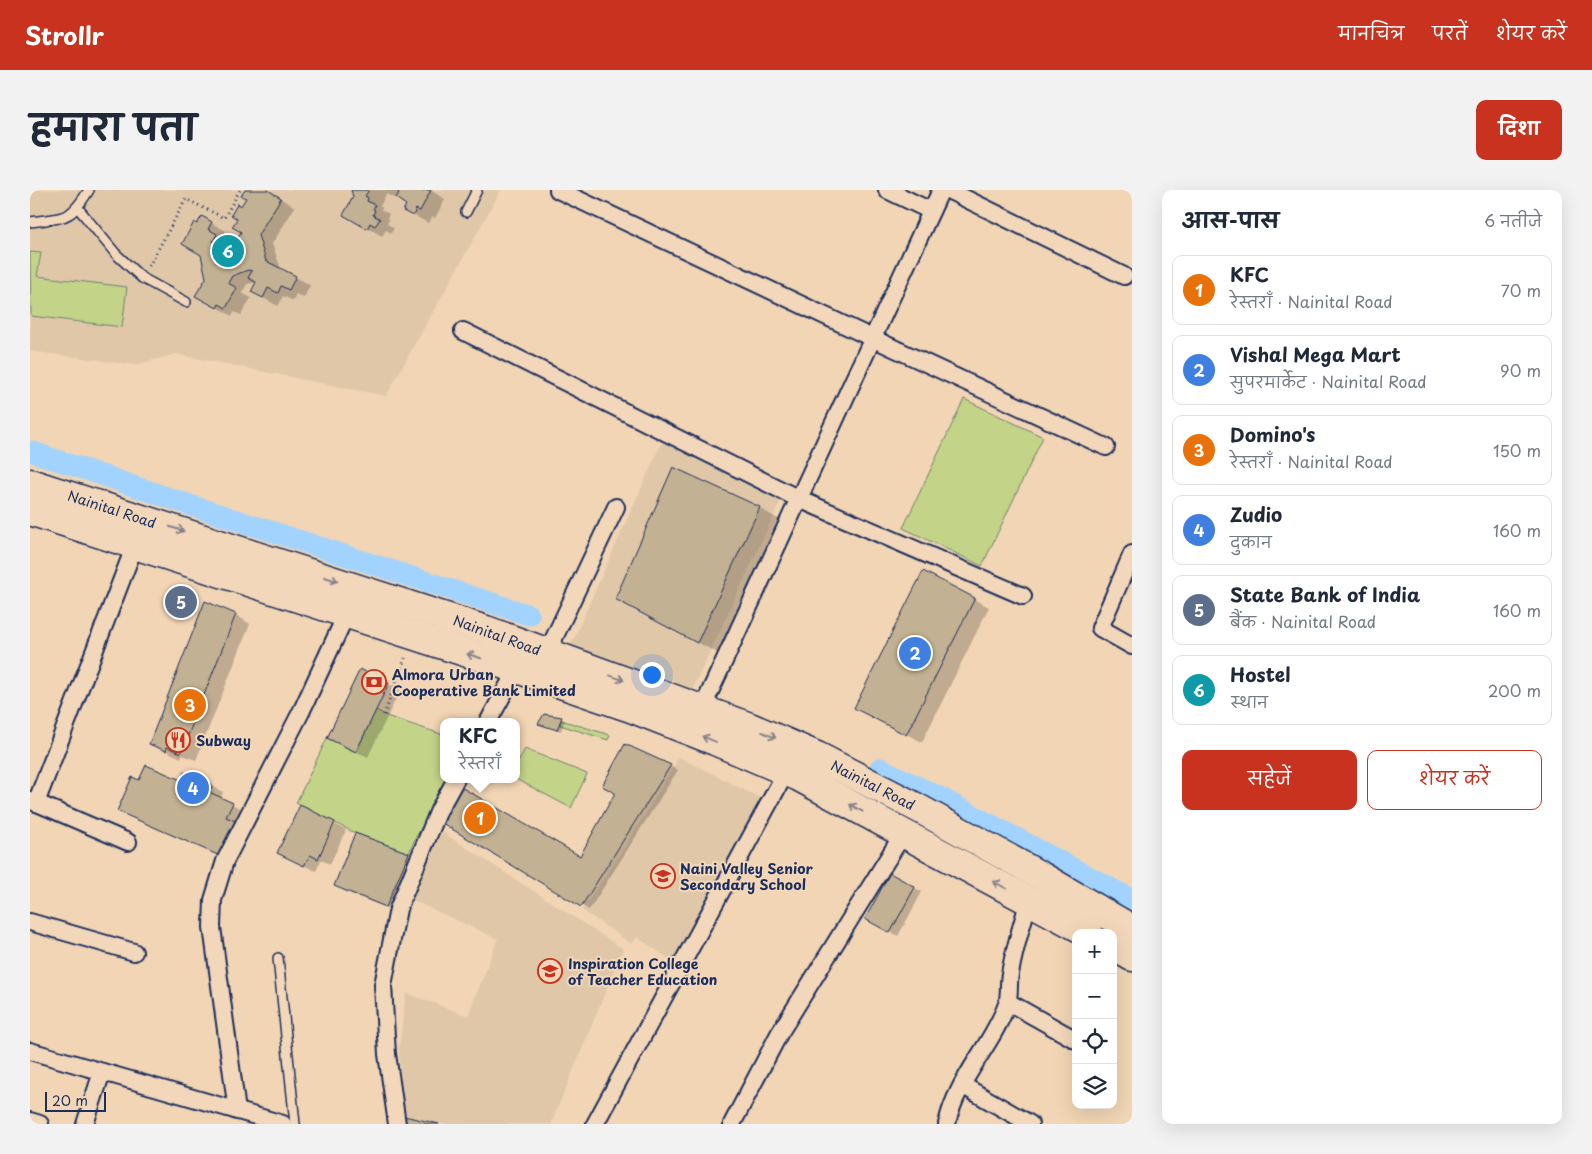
<!DOCTYPE html>
<html lang="hi">
<head>
<meta charset="utf-8">
<style>
  :root { --surface:#fff; --page:#f2f2f3; --text:#1f2937; --muted:#747a83; --line:#e0e1e3; --accent:#c8321e }
  body { margin:0; font-family:"Playpen Sans","Playpen Sans Deva",sans-serif; background:var(--page); color:var(--text) }
  .controls { position:absolute; right:15px; bottom:15px; display:grid; overflow:hidden; border-radius:10px; box-shadow:0 5px 20px #0002 }
  .controls button { width:45px; height:45px; display:grid; place-items:center; padding:0; border:0; border-bottom:1px solid var(--line); background:var(--surface); color:var(--text); font:25px sans-serif }
  .scale { position:absolute; left:15px; bottom:12px; width:61px; box-sizing:border-box; padding-left:5px; border:2px solid #1b2f5e; border-top:0; font-size:14px; line-height:18px; white-space:nowrap; color:#1b2f5e; -webkit-text-stroke:4px #f3d7ba; paint-order:stroke }
  .you { position:absolute; left:621px; top:484px; width:18px; height:18px; margin:-12px; border:4px solid #fff; border-radius:50%; background:#1a73e8; box-shadow:0 0 0 8px #1a73e833 }
  .badge { display:grid; place-items:center; width:32px; height:32px; border-radius:50%; background:var(--accent); color:#fff; font-size:16px; font-weight:700 }
  .pin { position:absolute; translate:-50% -50%; border:2px solid #fff; box-shadow:0 1px 5px #0006 }
  .popup { position:absolute; left:410px; top:528px; width:80px; height:65px; box-sizing:border-box; display:grid; place-content:center; border-radius:10px; background:var(--surface); filter:drop-shadow(0 1px 4px #0005); font-size:16px; white-space:nowrap; color:var(--muted) }
  .popup b { font-size:19px; color:var(--text) }
  .popup::after { content:''; position:absolute; left:50%; top:100%; margin-left:-10px; border:10px solid transparent; border-top-color:var(--surface) }
  .list { margin:0; padding:0; list-style:none }
  h2 { display:flex; justify-content:space-between; align-items:center; height:65px; margin:0; padding:0 20px; font-size:21px }
  h2 small { font-size:16px; font-weight:400; color:var(--muted) }
  .list li { display:grid; grid-template-columns:32px 1fr auto; gap:15px; align-items:center; box-sizing:border-box; height:70px; margin:0 10px 10px; padding:0 10px; border:1px solid var(--line); border-radius:10px }
  .list b { display:block; font-size:19px; white-space:nowrap }
  .list p { margin:0; font-size:16px; white-space:nowrap; color:var(--muted) }
  .list em { font-size:16px; font-style:normal; color:var(--muted) }
  .actions { display:flex; gap:10px; padding:15px 20px }
  .actions a { flex:1; padding:11px 0; border:1px solid var(--accent); border-radius:10px; text-align:center; font-size:18px; color:var(--accent) }
  .actions .main { background:var(--accent); color:#fff }
  .icon { flex:none; width:28px; height:28px; fill:none; stroke:currentColor; stroke-width:2; stroke-linecap:round; stroke-linejoin:round }
  .map { position:relative; flex:none; width:1102px; height:934px; overflow:hidden; border-radius:10px }
  header { display:flex; align-items:center; gap:30px; box-sizing:border-box; height:70px; padding:0 25px; background:var(--accent); color:#fff }
  header strong { font-size:24px }
  nav { display:flex; gap:28px; margin-inline-start:auto; font-size:18px }
  .intro { display:flex; align-items:center; justify-content:space-between; box-sizing:border-box; height:120px; padding:0 30px }
  h1 { margin:0; font-size:35px }
  .button { padding:12px 22px; border-radius:10px; background:var(--accent); color:#fff; font-size:18px; font-weight:700 }
  main { display:flex; gap:30px; padding:0 30px }
  aside { flex:1; background:var(--surface); border-radius:10px; box-shadow:0 5px 20px #0002 }
  .map>svg:first-child { display:block }
</style>
</head>
<body>
<header>
<strong>Strollr</strong>
<nav><a>मानचित्र</a><a>परतें</a><a>शेयर करें</a></nav>
</header>
<div class="intro"><h1>हमारा पता</h1><a class="button">दिशा</a></div>
<main>
<div class="map">
<svg width="1102" height="934" viewBox="0 0 1102 934">
  <rect width="100%" height="100%" fill="#f1d5b4"/>
  <filter id="ink" filterUnits="userSpaceOnUse"><feTurbulence type="fractalNoise" baseFrequency=".02" numOctaves="2"/><feDisplacementMap in="SourceGraphic" scale="10" xChannelSelector="R" yChannelSelector="G"/><feConvolveMatrix kernelMatrix="1 2 1 2 8 2 1 2 1" color-interpolation-filters="sRGB"/></filter>
  <g filter="url(#ink)">
    <g fill="#dfc7a8">
      <polygon points="0,0 471,0 356,206 146,164 105,175 0,161"/>
      <polygon points="632,252 751,310 662,500 539,459"/>
      <polygon points="649,567 734,610 643,771 607,747 602,754 552,720 598,652"/>
      <polygon points="412,642 593,759 521,934 374,934 369,859 376,803 438,826 468,749 380,709"/>
    </g>
    <g fill="#c3d388" stroke="#6f8173">
      <polygon points="0,62 11,63 7,86 97,97 92,137 1,126"/>
      <polygon points="934,209 1013,247 952,376 873,338"/>
      <polygon points="346,520 359,527 414,545 414,589 420,589 386,647 379,663 325,643 266,613 297,548 326,562"/>
      <polygon points="531,530 580,545 578,550 530,535"/>
      <polygon points="495,559 557,584 541,618 486,589 486,576"/>
    </g>
    <g fill="#0003">
      <polygon points="216,0 236,0 265,17 242,54 251,79 280,95 274,108 266,104 263,111 253,106 248,116 222,102 227,92 217,94 212,103 221,108 211,125 204,122 202,126 167,105 177,89 168,36 172,28 196,41 192,48 201,53 208,50 213,42 209,28 212,17 218,8"/>
      <polygon points="322,0 400,0 415,9 405,28 402,27 398,33 374,20 377,15 369,9 366,9 356,4 350,16 352,17 351,20 359,24 357,28 359,30 357,34 364,38 361,43 356,40 352,46 315,24 325,7"/>
      <polygon points="729,318 750,330 689,464 608,420"/>
      <polygon points="893,383 959,417 892,552 840,526"/>
      <polygon points="176,413 206,425 220,434 166,570 152,565 151,568 120,553"/>
      <polygon points="331,480 370,500 338,567 310,554"/>
      <polygon points="514,525 535,530 531,541 510,534"/>
      <polygon points="596,555 648,580 559,720 414,633 550,668 587,603"/>
      <polygon points="110,591 152,592 182,596 193,602 191,608 213,620 201,671 100,627"/>
      <polygon points="271,617 316,640 300,674 291,670 286,681 260,669"/>
      <polygon points="378,664 389,670 367,722 316,702 305,695"/>
      <polygon points="861,684 892,702 868,746 836,728"/>
    </g>
    <g fill="none" stroke-linecap="round" stroke-linejoin="round">
      <g stroke="#a1d3fe" stroke-width="21">
        <polyline points="0,261 160,315 499,425"/>
        <polyline points="850,578 913,609 1101,709"/>
      </g>
    </g>
    <g fill="#c2b192" stroke="#1b2f5e">
      <polygon points="215,0 238,0 251,8 228,45 236,71 266,86 259,100 251,96 248,103 238,98 233,108 221,102 226,92 218,88 222,81 218,80 202,86 198,93 207,98 196,118 189,114 187,118 165,106 176,88 171,65 152,54 164,32 167,34 172,26 182,32 178,39 187,44 183,52 192,57 207,49 211,42 202,37 207,29 201,25 208,13 211,16 216,8 211,6"/>
      <polygon points="321,0 339,0 335,6 338,8 337,11 345,15 343,19 345,20 343,25 350,29 345,36 340,33 337,39 313,25 323,7"/>
      <polygon points="366,0 401,0 390,21 386,19 383,26 373,21 376,15 366,8 369,3"/>
      <polygon points="643,277 730,317 667,453 585,409"/>
      <polygon points="893,381 945,408 876,545 824,518"/>
      <polygon points="175,411 206,424 151,563 137,557 136,561 119,554"/>
      <polygon points="330,479 359,493 326,562 297,548"/>
      <polygon points="514,524 532,527 527,540 508,534"/>
      <polygon points="595,554 641,575 551,717 412,633 431,597 550,666 585,603 572,596"/>
      <polygon points="116,575 151,590 154,582 183,595 179,602 203,613 196,627 205,631 190,666 87,621 102,587 109,590"/>
      <polygon points="270,615 305,632 288,669 280,665 274,676 247,663"/>
      <polygon points="325,643 379,663 356,717 304,696"/>
      <polygon points="860,683 885,697 860,743 835,729"/>
      <polygon points="374,926 409,934 374,934"/>
    </g>
    <g fill="none" stroke-linecap="round" stroke-linejoin="round">
      <defs>
        <g id="lane">
          <polyline points="48,18 86,64 112,88 156,112"/>
          <polyline points="436,22 447,0"/>
          <path d="M0,32C35,27 39,32 59,0"/>
          <polyline points="248,768 265,934"/>
        </g>
        <g id="street">
          <polyline points="528,0 842,148 1076,257"/>
          <polyline points="857,0 901,21"/>
          <polyline points="918,0 1094,86"/>
          <polyline points="433,141 769,309 993,406"/>
          <polyline points="1102,364 1070,438 1102,456"/>
          <polyline points="517,463 586,317"/>
          <polyline points="672,519 911,0"/>
          <polyline points="458,532 487,479"/>
          <polyline points="0,610 98,652"/>
          <polyline points="6,613 105,355"/>
          <polyline points="0,732 104,762"/>
          <polyline points="978,812 1046,850"/>
          <polyline points="0,861 253,934"/>
          <polyline points="932,895 1000,934"/>
          <polyline points="207,921 182,737 183,710 195,671 272,520 316,425"/>
          <polyline points="0,931 10,934"/>
          <polyline points="55,934 72,882"/>
          <polyline points="367,934 357,864 353,795 368,719 409,620 426,589"/>
          <polyline points="565,934 756,582"/>
          <polyline points="702,934 749,844 873,644"/>
          <path d="M917,934C926,890 962,856 977,814C980,805 978,794 980,784C984,759 992,735 999,710"/>
        </g>
        <g id="highway">
          <polyline points="0,293 456,440 720,537 787,566 886,617 1011,686 1102,739"/>
          <polyline points="0,321 487,479 601,518 685,551 767,586 1059,743"/>
          <polyline points="1083,756 1102,767"/>
        </g>
      </defs>
      <use href="#lane" stroke="#1b2f5e" stroke-width="12"/>
      <use href="#street" stroke="#1b2f5e" stroke-width="20"/>
      <use href="#highway" stroke="#1b2f5e" stroke-width="31"/>
      <g stroke="#1b2f5e" stroke-width="3" stroke-dasharray="1 4" stroke-linecap="butt">
        <polyline points="119,76 156,9 194,28 210,0"/>
        <polyline points="354,525 375,468"/>
      </g>
      <use href="#lane" stroke="#f3d7ba" stroke-width="9"/>
      <use href="#street" stroke="#f3d7ba" stroke-width="16"/>
      <use href="#highway" stroke="#f3d7ba" stroke-width="28"/>
    </g>
    <defs><path id="oneway-shaft" d="M-6 0H5M1.5-3L5.5 0L1.5 3" fill="none" stroke-width="1.6" stroke-linecap="round" stroke-linejoin="round" transform="scale(1.25)"/></defs>
    <g stroke="#87838c">
      <use href="#oneway-shaft" transform="translate(147 339) rotate(18)"/>
      <use href="#oneway-shaft" transform="translate(301 389) rotate(18)"/>
      <use href="#oneway-shaft" transform="translate(444 466) rotate(-162)"/>
      <use href="#oneway-shaft" transform="translate(587 488) rotate(20)"/>
      <use href="#oneway-shaft" transform="translate(739 545) rotate(24)"/>
      <use href="#oneway-shaft" transform="translate(679 549) rotate(-158)"/>
      <use href="#oneway-shaft" transform="translate(826 618) rotate(-151)"/>
      <use href="#oneway-shaft" transform="translate(970 695) rotate(-152)"/>
    </g>
  </g>
  <defs>
    <symbol id="bank-ring" viewBox="-11 -11 22 22"><circle r="9.5" fill="#f3d7ba" stroke="#c8321e" stroke-width="1.5"/><path d="M-6-4H6V4H-6ZM0-2.3a2.3 2.3 0 1 0 0 4.6a2.3 2.3 0 1 0 0-4.6Z" fill="#c8321e"/></symbol>
    <symbol id="restaurant-ring" viewBox="-11 -11 22 22"><circle r="9.5" fill="#f3d7ba" stroke="#c8321e" stroke-width="1.5"/><path d="M-5-6h1v4h1v-4h1v4h1v-4h1v5L-1.5 .5V6h-2V.5L-5-1ZM5-6V6H3V1.5H1.5Q1.5-4 5-6Z" fill="#c8321e"/></symbol>
    <symbol id="school-ring" viewBox="-11 -11 22 22"><circle r="9.5" fill="#f3d7ba" stroke="#c8321e" stroke-width="1.5"/><path d="M0-5L7-2L0 1L-7-2ZM-4 1L0 2.5L4 1V4Q0 6-4 4Z" fill="#c8321e"/></symbol>
    <symbol id="university-ring" viewBox="-11 -11 22 22"><circle r="9.5" fill="#f3d7ba" stroke="#c8321e" stroke-width="1.5"/><path d="M0-5L7-2L0 1L-7-2ZM-4 1L0 2.5L4 1V4Q0 6-4 4Z" fill="#c8321e"/></symbol>
  </defs>
  <g fill-rule="evenodd">
    <use href="#bank-ring" x="330" y="478" width="28" height="28"/>
    <use href="#restaurant-ring" x="134" y="536" width="28" height="28"/>
    <use href="#school-ring" x="619" y="672" width="28" height="28"/>
    <use href="#university-ring" x="506" y="767" width="28" height="28"/>
  </g>
  <g text-anchor="middle" dominant-baseline="central" stroke-width="4" stroke-linejoin="round" paint-order="stroke">
    <g font-size="14" fill="#1b2f5e" stroke="#f3d7ba">
      <text transform="translate(82 319) rotate(18)">Nainital Road</text>
      <text transform="translate(467 445) rotate(20)">Nainital Road</text>
      <text transform="translate(843 595) rotate(27)">Nainital Road</text>
    </g>
    <g font-size="14" font-weight="bold" fill="#1b2f5e" stroke="#f3d7ba" text-anchor="start">
      <text x="362" y="484">Almora Urban<tspan x="362" dy="16">Cooperative Bank Limited</tspan></text>
      <text x="166" y="550">Subway</text>
      <text x="650" y="678">Naini Valley Senior<tspan x="650" dy="16">Secondary School</tspan></text>
      <text x="538" y="773">Inspiration College<tspan x="538" dy="16">of Teacher Education</tspan></text>
    </g>
  </g>
</svg>
<div class="controls">
<button>+</button>
<button>−</button>
<button><svg class="icon" aria-label="locate" viewBox="0 0 24 24"><circle cx="12" cy="12" r="6"/><path d="M12 2v4M12 18v4M2 12h4M18 12h4"/></svg></button>
<button><svg class="icon" aria-label="layers" viewBox="0 0 24 24"><path d="M12 4l9 5-9 5-9-5zM3 14l9 5 9-5"/></svg></button>
</div>
<div class="scale">20 m</div>
<div class="you"></div>
<div class="pin badge" style="left:450px;top:628px;background:#e8710a">1</div>
<div class="popup"><b>KFC</b>रेस्तराँ</div>
<div class="pin badge" style="left:885px;top:463px;background:#3f7fe0">2</div>
<div class="pin badge" style="left:160px;top:515px;background:#e8710a">3</div>
<div class="pin badge" style="left:163px;top:598px;background:#3f7fe0">4</div>
<div class="pin badge" style="left:151px;top:412px;background:#5c6f8a">5</div>
<div class="pin badge" style="left:198px;top:61px;background:#0f9aa8">6</div>
</div>
<aside>
<h2>आस-पास<small>6 नतीजे</small></h2>
<ul class="list">
<li><span class="badge" style="background:#e8710a">1</span><div><b>KFC</b><p>रेस्तराँ · Nainital Road</p></div><em>70 m</em></li>
<li><span class="badge" style="background:#3f7fe0">2</span><div><b>Vishal Mega Mart</b><p>सुपरमार्केट · Nainital Road</p></div><em>90 m</em></li>
<li><span class="badge" style="background:#e8710a">3</span><div><b>Domino's</b><p>रेस्तराँ · Nainital Road</p></div><em>150 m</em></li>
<li><span class="badge" style="background:#3f7fe0">4</span><div><b>Zudio</b><p>दुकान</p></div><em>160 m</em></li>
<li><span class="badge" style="background:#5c6f8a">5</span><div><b>State Bank of India</b><p>बैंक · Nainital Road</p></div><em>160 m</em></li>
<li><span class="badge" style="background:#0f9aa8">6</span><div><b>Hostel</b><p>स्थान</p></div><em>200 m</em></li>
</ul>
<div class="actions"><a class="main">सहेजें</a><a>शेयर करें</a></div>
</aside>
</main>
</body>
</html>
